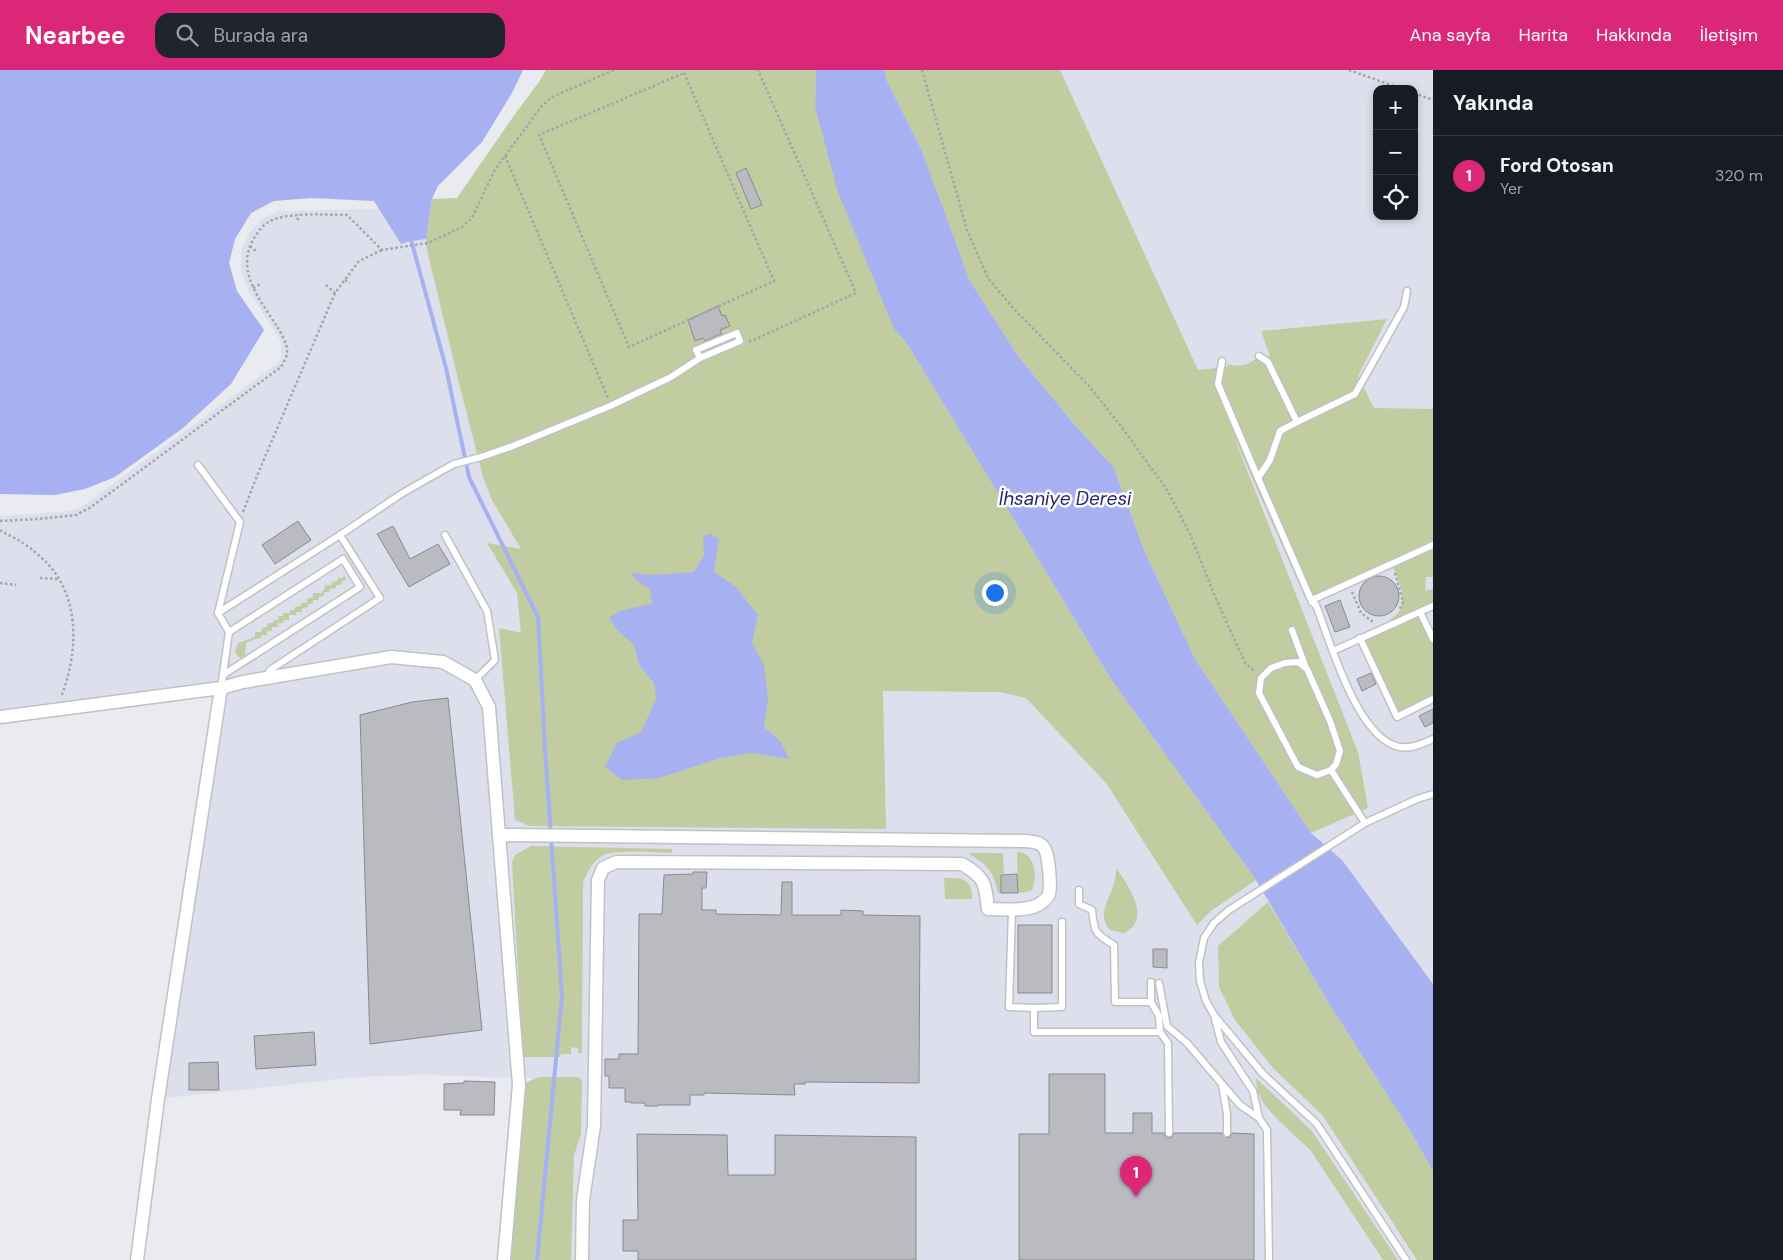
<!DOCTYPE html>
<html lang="tr">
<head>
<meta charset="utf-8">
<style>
  :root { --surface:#171b24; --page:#20242c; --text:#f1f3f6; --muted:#9ea1a6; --line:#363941; --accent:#db2777 }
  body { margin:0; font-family:"DM Sans",sans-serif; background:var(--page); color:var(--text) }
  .controls { position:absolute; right:15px; top:15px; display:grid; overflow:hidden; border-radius:10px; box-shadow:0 2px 8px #0003 }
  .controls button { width:45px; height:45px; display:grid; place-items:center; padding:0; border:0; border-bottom:1px solid var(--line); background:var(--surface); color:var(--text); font:25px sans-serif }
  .you { position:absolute; left:994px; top:522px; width:18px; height:18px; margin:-12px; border:4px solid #fff; border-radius:50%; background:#1a73e8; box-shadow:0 0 0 8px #1a73e833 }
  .badge { display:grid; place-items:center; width:32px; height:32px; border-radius:50%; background:var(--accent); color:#fff; font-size:16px; font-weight:700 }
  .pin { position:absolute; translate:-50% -41px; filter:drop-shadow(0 1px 2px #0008) }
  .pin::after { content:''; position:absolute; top:26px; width:18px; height:15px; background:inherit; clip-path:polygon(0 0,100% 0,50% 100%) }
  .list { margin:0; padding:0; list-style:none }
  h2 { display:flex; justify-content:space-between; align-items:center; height:65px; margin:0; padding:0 20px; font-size:21px }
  h2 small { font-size:16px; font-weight:400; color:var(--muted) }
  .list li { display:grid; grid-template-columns:32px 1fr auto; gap:15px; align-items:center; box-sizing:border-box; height:80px; padding:0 20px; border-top:1px solid var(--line) }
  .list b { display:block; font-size:19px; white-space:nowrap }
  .list p { margin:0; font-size:16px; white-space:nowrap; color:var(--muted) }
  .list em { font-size:16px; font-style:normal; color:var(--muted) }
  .icon { flex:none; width:28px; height:28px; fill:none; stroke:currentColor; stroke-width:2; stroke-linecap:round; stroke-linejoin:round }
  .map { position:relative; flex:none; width:1433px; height:1190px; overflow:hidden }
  header { display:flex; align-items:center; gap:30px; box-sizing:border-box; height:70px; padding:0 25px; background:var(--accent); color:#fff }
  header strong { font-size:24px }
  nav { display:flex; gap:28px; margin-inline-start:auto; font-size:18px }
  .search { width:350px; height:45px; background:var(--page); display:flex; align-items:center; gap:12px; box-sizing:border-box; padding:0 18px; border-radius:15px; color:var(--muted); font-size:19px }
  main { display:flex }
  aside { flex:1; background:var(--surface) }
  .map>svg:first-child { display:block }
</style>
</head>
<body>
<header>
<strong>Nearbee</strong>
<div class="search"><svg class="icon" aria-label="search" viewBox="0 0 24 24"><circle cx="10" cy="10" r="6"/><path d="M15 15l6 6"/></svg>Burada ara</div>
<nav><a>Ana sayfa</a><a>Harita</a><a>Hakkında</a><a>İletişim</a></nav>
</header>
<main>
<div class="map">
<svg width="1433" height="1190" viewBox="0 0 1433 1190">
  <rect width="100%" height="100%" fill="#eaebf0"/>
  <path fill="#dddfec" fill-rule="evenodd" d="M546,0L802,47L874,0H1433V1190H515L532,1008L424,1005L357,1007L158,1029L221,618L0,643V446L61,442L80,438L278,293L281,287V271L248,220L241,200V182L249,163L261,150L277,141L380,139L401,174L426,169L432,129L457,128L515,44L539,12ZM1377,19H1414V146H1377Z"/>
  <g fill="#c1cca0">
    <polygon points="546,0 816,0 815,37 894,259 906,272 1111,609 1256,810 1211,841 1197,855 1106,713 1026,628 1000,622 883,621 886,759 530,756 515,750 499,558 521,563 517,523 487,473 521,479 492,430 483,407 460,317 426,176 426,169 432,129 457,128 515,44 539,12"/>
    <path d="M884,0H1060L1198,300L1227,297V294C1241,298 1249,295 1259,286L1263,288L1270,286L1261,261L1387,249L1358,306L1374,338L1433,339V470L1306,530L1232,362L1358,682L1368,738L1311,763L1195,589L1144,480L1114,398L1074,354L1018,286L970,211L922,81L887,11Z"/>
    <path d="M1433,475V507H1426L1425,521L1433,519V536L1420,542L1433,569V629L1397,647L1360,568L1392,554L1390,550C1392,548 1397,545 1399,542C1408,529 1397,508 1392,494Z"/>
    <polygon points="344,504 346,510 342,511 341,515 336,515 336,518 330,519 329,522 324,522 324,526 319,527 318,530 313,530 313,533 308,534 308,537 302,538 302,542 296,542 296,545 289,545 289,550 284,550 283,553 278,553 278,557 272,557 272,561 267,561 267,565 262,565 261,568 255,569 246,573 245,585 241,588 237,586 235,581 238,573 255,567 255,562 261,562 262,558 267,557 268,553 273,553 274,550 278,550 278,546 283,546 283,543 290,543 290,540 294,540 295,537 301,536 301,533 307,533 307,529 313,527 313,523 322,523 326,515 331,515 332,512 337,511 338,508 343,508"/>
    <path d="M531,776L672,779V783C655,783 615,779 602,786C592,792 588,802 583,812L582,983H578V978L571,977V984H561L560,987H523L512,792L515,785Z"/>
    <path d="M1017,782C1035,782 1039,808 1031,821L1018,823Z"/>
    <path d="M968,783H1003L1004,804L1001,805V823H998C994,801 986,794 968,783Z"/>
    <path d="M1116,798C1128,815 1153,850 1124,863L1110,860C1093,841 1118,821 1116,798Z"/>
    <path d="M944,808C963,808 972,808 972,829H945Z"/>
    <polygon points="1268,832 1328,932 1411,1062 1433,1101 1433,1190 1417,1190 1323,1046 1273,998 1235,950 1219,917 1218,876"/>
    <polygon points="539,1007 578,1007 582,1010 581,1064 574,1085 571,1190 508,1190 525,1013"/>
    <polygon points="1256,1008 1312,1061 1398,1190 1383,1190 1311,1081 1276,1048 1264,1034 1257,1021"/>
  </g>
  <g fill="#a7b1f1">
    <polygon points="0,0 523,0 512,23 482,72 438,116 432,129 426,169 413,171 411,169 412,171 401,174 374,131 311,128 274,131 251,143 235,169 229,193 237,221 264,260 231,314 183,358 115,407 85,419 55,425 0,424"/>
    <polygon points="816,0 884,0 887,11 922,81 970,211 1018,286 1074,354 1114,398 1144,480 1195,589 1311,763 1342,790 1433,914 1433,1101 1411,1062 1328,932 1256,810 1111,609 906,272 894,259 838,122 815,37"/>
    <polygon points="711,464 719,469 714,502 735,516 758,545 752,573 764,595 768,629 764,657 781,672 789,689 751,683 721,688 659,708 622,710 605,697 617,673 641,662 656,629 654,613 639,595 634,575 617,560 609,548 619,541 652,534 650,519 636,510 631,503 654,505 694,502 704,485 703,466"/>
  </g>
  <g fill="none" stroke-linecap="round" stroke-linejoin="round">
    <polyline stroke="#a7b1f1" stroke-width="4" points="410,166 446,298 469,407 538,547 545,679 562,926 537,1190"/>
  </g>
  <g fill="#babbc0" stroke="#898a8f">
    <polygon points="746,98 762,135 751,139 736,103"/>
    <polygon points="718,236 722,246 725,245 730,256 720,260 722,264 718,265 705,271 703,268 695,271 688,250"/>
    <polygon points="298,451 311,470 275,494 262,475"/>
    <polygon points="393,456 410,489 438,474 450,494 409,517 377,464"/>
    <circle cx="1379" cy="526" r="20"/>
    <polygon points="1340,530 1350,557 1335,562 1325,536"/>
    <polygon points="1371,603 1376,614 1362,621 1357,609"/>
    <polygon points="448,628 482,960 370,974 360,645 412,632"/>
    <polygon points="1433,639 1433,653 1425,657 1419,646"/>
    <polygon points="693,802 707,802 706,818 702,818 702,840 716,840 716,844 781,845 782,812 792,812 792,845 841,845 841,840 863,841 863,845 920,846 919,1013 805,1012 805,1014 794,1014 795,1025 704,1023 704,1025 690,1025 690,1035 658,1035 658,1036 645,1036 645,1033 631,1033 631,1032 625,1032 625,1018 609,1018 609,1006 605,1006 605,989 619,989 619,984 638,984 639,844 662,844 664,805 693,804"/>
    <polygon points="1017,804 1018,823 1001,823 1001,805"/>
    <rect x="1018" y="855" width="34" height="68"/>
    <polygon points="1153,879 1167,879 1167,898 1153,897"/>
    <polygon points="314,962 316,995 256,999 254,966"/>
    <polygon points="218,992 219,1020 189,1020 189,993"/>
    <polygon points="1049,1004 1105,1004 1105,1063 1133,1063 1133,1043 1152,1043 1152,1063 1164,1063 1165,1066 1169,1068 1172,1067 1174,1063 1222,1063 1227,1068 1230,1067 1232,1063 1254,1064 1254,1190 1019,1190 1019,1064 1049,1064"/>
    <polygon points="464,1011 495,1012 494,1045 460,1045 461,1040 444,1040 444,1014 464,1013"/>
    <polygon points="637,1064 727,1065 728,1105 775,1105 775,1065 916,1067 916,1190 638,1190 638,1181 623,1181 623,1150 638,1150"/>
  </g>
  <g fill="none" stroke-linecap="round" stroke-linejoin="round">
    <defs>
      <g id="lane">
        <polyline points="1259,286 1268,292 1297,352 1355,324 1404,237 1407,221"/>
        <polyline points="1222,291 1218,314 1258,408 1270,390 1280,361 1297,352"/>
        <polyline points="198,395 240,452 218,543 229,562"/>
        <path d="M1258,408L1312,532L1316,535C1330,572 1355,659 1393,675C1406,681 1421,675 1433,669"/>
        <polyline points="340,465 401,424 443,400 454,394 481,387 513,376 610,336 671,307 700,288 740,271 737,263 696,280 700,288"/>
        <polyline points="445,465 487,541 495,590 475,610"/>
        <polyline points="1312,530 1433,475"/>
        <polyline points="1420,542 1433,569"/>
        <polyline points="218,543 340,465 380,528 270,600 266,608"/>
        <polyline points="1292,560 1306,598"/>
        <polyline points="1360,568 1397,647 1433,629"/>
        <polyline points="1333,581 1433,536"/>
        <polyline points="221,618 229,562 343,489 360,517 223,605"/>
        <polyline points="1331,700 1336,694 1340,681 1330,651 1307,599 1298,592 1285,593 1271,598 1261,608 1259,623 1298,697 1317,705 1331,700 1365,753"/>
        <path d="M1079,820V834L1092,840C1094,862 1095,864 1114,875L1115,932H1151V912"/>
        <polyline points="1012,839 1009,937 1034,938"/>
        <polyline points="1062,852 1062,937 1034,938 1034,962 1160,962"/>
        <polyline points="1159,913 1167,956 1187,973 1240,1035 1259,1048"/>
        <polyline points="1151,932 1159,946 1160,962 1168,973 1169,1063"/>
        <polyline points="1215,949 1221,972 1253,1021 1259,1048 1267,1060 1269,1190"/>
        <polyline points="1222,1015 1227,1044 1227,1063"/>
        <polyline points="1406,1190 1317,1054 1263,1004 1214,945 1206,931 1200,911 1199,893 1204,868 1214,853 1229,840 1365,753 1417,729 1433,724"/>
      </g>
      <g id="street">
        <polyline points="0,647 221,618 243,612 391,587 443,592 475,610 489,637 499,765"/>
        <polyline points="137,1190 158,1029 221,618"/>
        <path d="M504,1190L519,1015L499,765L1027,771C1034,772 1040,772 1044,778C1049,784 1051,816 1049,824C1048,827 1044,831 1041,833C1030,842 1003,839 988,839C985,814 986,808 962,794L616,792L603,798L598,810L594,1056L583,1130L582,1190"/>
      </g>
    </defs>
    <use href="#lane" stroke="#c0c1c6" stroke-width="9"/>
    <use href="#street" stroke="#c0c1c6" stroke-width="15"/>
    <g stroke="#a4a5a9" stroke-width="2.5" stroke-dasharray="2.5 2.5" stroke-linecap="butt">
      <polyline points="922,0 967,160 988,208 1013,238 1089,316 1123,359 1167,420 1190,464 1214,524 1245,593 1254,601"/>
      <polyline points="1349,0 1402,19"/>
      <polygon points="684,3 774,211 629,277 539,65"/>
      <polyline points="1414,23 1433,30"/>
      <polyline points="505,86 608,328"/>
      <polyline points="297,150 300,145"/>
      <polyline points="250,176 256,181"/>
      <polyline points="345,210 350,213"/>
      <polyline points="326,215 335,223"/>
      <polyline points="253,218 262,213"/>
      <polyline points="749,272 856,223 758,0"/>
      <polyline points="243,442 259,401 335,223 359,191 382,180"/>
      <path d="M0,451L38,449L76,445L91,437L281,297C283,293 287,287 287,283C288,275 282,265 278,258C263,234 237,204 251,174C255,166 260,158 267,153C284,141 327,145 347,145L382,180L428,173L462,157L472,148L494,101L541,37L552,27L614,0"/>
      <path d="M0,460C7,465 16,468 23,473C31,478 40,486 47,493C81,529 78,584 61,627"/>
      <polyline points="1395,503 1403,532 1399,541"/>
      <polyline points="40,508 58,509"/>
      <polyline points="0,513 16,515"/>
      <polyline points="1352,522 1361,543 1372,551 1375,551"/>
    </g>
    <use href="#lane" stroke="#fff" stroke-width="6"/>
    <use href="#street" stroke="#fff" stroke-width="12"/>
  </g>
  <g text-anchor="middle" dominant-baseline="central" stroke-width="5" stroke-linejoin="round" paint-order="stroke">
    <g font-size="19" font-style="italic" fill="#26266e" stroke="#fff">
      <text x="1065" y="428">İhsaniye Deresi</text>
    </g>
  </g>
</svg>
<div class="controls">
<button>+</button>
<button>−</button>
<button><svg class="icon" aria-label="locate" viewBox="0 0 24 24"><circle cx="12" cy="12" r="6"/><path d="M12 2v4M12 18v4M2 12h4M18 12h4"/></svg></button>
</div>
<div class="you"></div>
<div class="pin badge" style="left:1136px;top:1127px">1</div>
</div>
<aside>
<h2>Yakında<small></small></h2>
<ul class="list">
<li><span class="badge">1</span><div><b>Ford Otosan</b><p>Yer</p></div><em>320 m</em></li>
</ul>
</aside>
</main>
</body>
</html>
